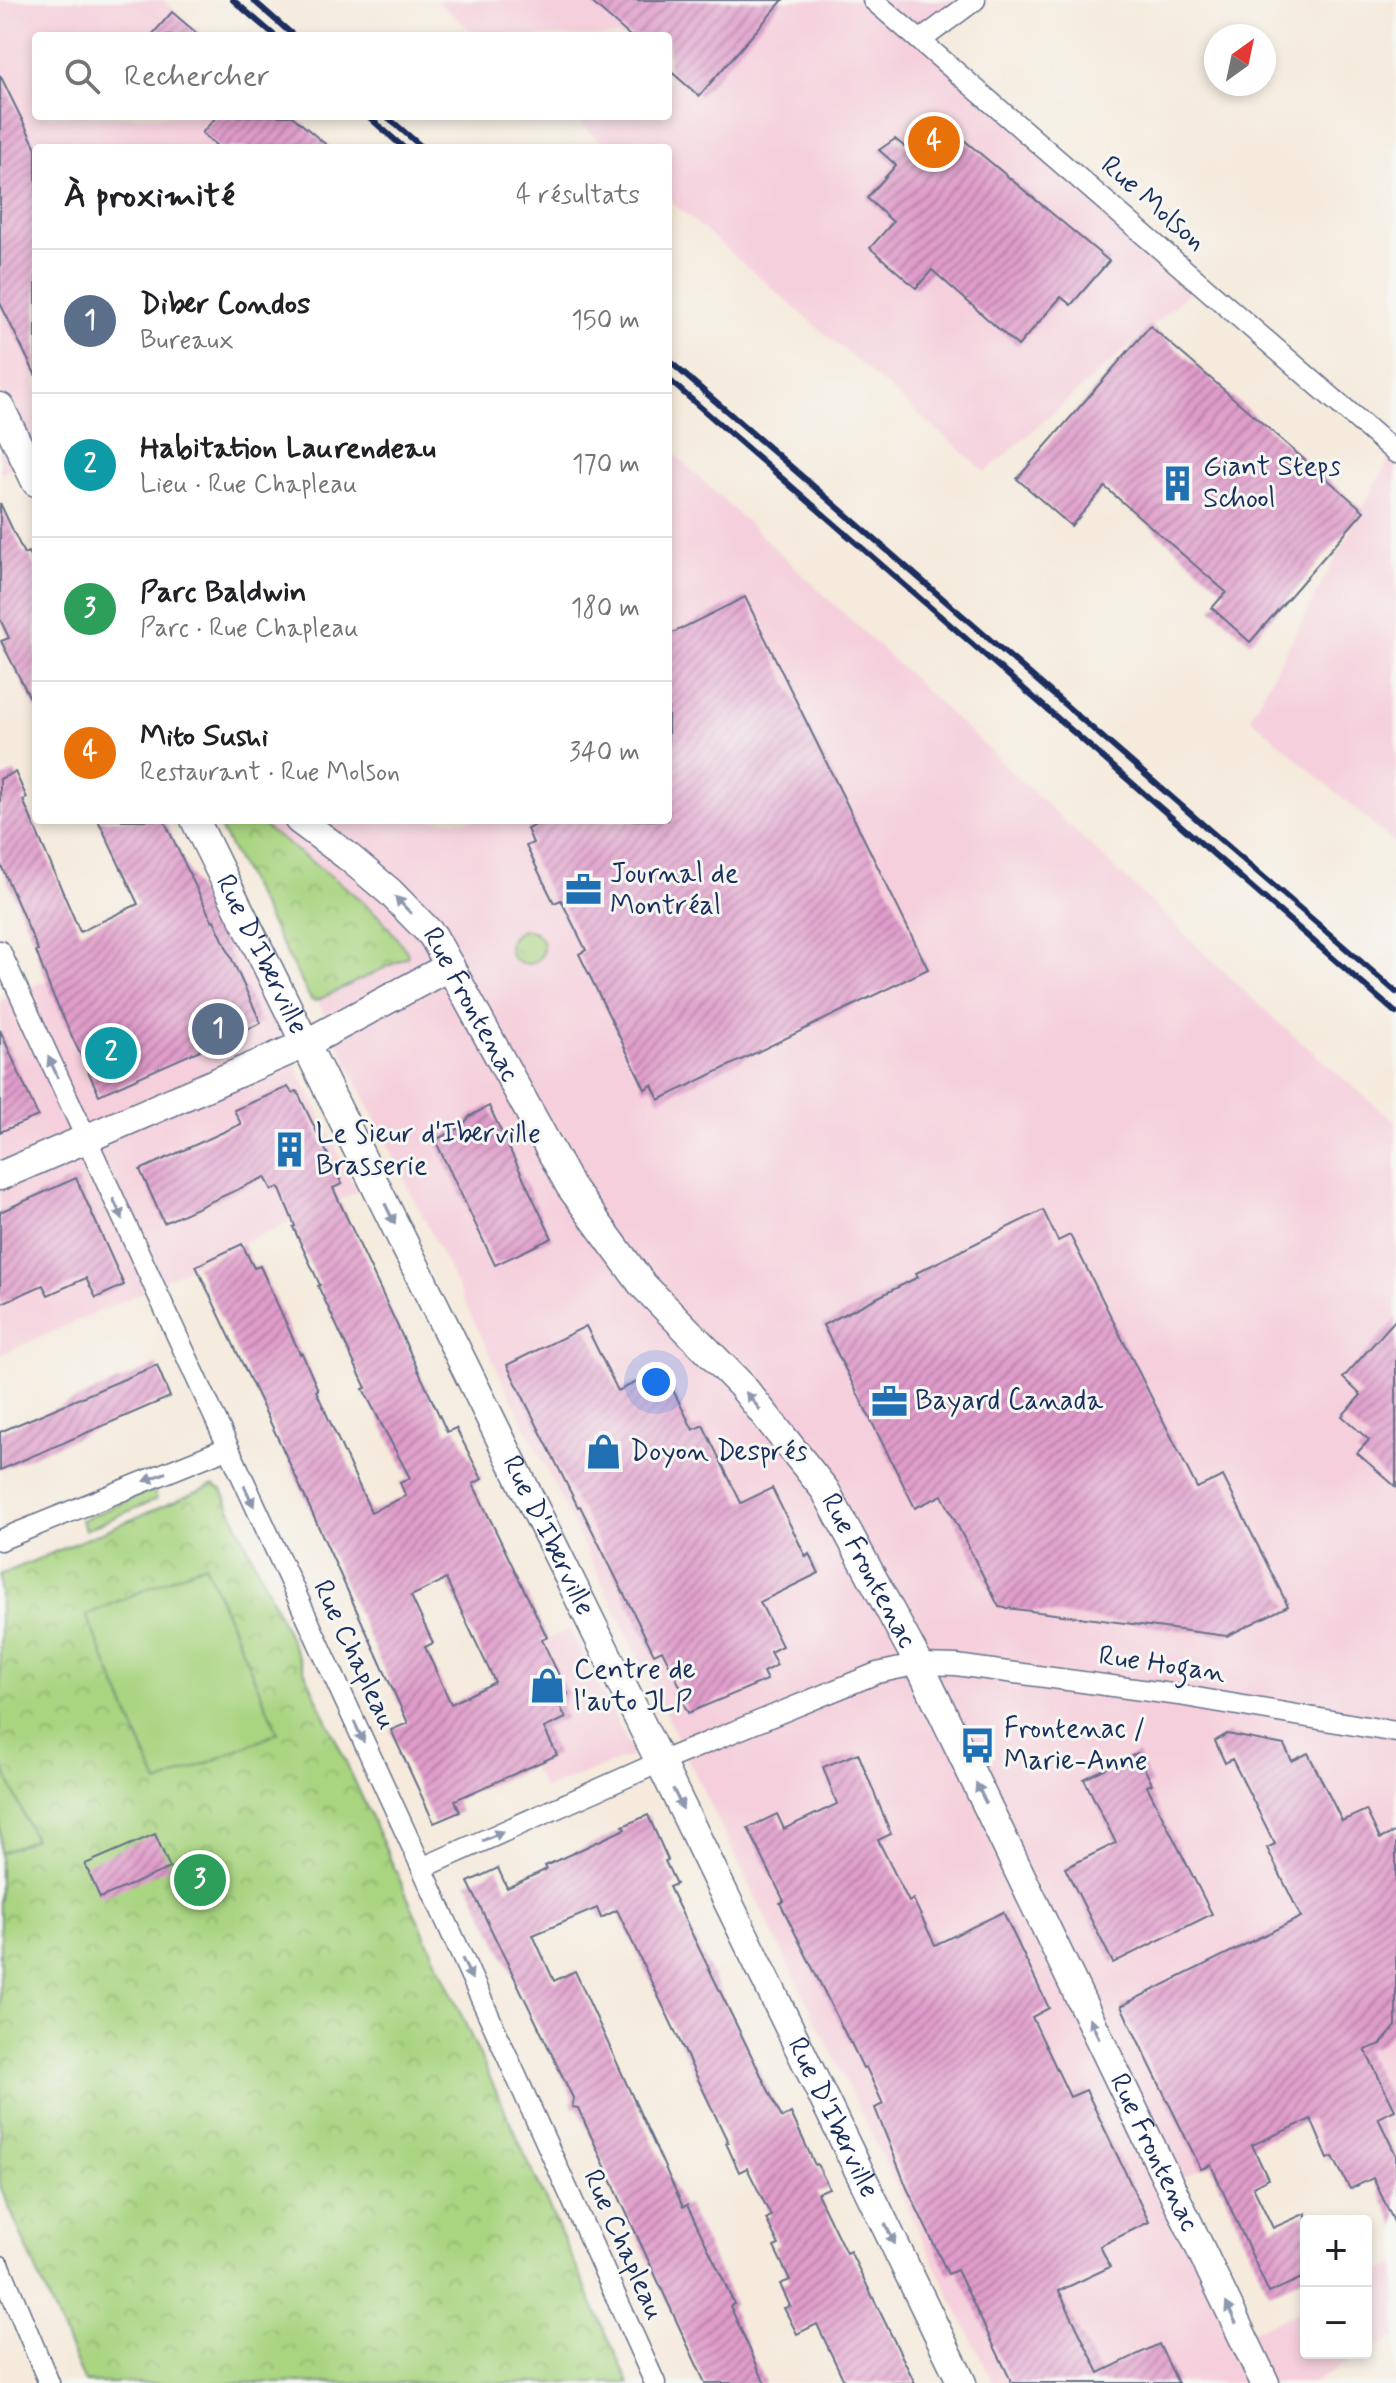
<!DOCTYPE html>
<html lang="fr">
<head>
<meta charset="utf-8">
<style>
  :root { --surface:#fff; --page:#f6f6f6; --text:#202124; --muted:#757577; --line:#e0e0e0; --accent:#1f6fb2 }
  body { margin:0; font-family:Mynerve,sans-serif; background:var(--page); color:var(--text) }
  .controls { position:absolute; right:24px; bottom:24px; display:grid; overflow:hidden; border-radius:8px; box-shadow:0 4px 12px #0003 }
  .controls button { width:72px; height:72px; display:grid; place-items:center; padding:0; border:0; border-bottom:2px solid var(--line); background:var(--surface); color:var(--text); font:40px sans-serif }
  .compass { position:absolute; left:1204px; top:24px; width:72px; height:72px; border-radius:50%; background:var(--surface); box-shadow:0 4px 12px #0003; rotate:33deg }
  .you { position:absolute; left:656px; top:1382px; width:28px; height:28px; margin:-20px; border:6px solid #fff; border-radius:50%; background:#1a73e8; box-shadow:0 0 0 12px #1a73e833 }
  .badge { display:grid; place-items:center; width:52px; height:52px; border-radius:50%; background:var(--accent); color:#fff; font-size:26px; font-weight:700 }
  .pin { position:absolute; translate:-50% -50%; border:4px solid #fff; box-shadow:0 2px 8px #0006 }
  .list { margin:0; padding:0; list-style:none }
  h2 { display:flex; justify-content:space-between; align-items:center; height:104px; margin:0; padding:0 32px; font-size:34px }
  h2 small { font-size:26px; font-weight:400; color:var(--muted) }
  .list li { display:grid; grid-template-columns:52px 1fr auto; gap:24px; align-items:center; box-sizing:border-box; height:144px; padding:0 32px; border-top:2px solid var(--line) }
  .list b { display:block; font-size:30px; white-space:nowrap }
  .list p { margin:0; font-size:26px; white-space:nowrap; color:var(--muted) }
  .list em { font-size:26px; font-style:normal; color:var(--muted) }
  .icon { flex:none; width:44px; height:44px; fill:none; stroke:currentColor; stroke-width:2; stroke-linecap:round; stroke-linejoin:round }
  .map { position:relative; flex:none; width:1396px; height:2383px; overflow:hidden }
  .search { position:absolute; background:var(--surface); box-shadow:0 4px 12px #0003; left:32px; top:32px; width:640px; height:88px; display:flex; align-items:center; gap:20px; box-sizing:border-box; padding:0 28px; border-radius:8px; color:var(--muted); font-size:30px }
  .panel { position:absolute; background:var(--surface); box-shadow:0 4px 12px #0003; left:32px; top:144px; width:640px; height:680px; border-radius:8px }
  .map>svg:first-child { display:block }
</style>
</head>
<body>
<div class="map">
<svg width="1396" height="2383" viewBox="0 0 1396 2383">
  <defs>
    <pattern id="grass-tufts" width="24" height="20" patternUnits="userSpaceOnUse" patternTransform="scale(2)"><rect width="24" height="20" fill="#a9d480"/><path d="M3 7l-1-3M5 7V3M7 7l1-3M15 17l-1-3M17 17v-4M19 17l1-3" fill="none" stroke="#91b671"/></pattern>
    <pattern id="park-crowns" width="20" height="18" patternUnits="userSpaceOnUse" patternTransform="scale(2)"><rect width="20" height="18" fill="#a9d480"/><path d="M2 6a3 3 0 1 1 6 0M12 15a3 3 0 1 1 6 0" fill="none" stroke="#91b671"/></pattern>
    <pattern id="building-hatch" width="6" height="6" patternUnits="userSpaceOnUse" patternTransform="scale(2)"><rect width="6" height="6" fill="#e09cca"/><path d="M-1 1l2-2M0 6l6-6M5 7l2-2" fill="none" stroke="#b580a7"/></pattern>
  </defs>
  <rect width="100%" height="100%" fill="#f6f6f2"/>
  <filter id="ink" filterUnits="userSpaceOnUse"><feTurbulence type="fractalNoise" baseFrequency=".0125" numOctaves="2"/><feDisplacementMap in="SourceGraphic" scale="16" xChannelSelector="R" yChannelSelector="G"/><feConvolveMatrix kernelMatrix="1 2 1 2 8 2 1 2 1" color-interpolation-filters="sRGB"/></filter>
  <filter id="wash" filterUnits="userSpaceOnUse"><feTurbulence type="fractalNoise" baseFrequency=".006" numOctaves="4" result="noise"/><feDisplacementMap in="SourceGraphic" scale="32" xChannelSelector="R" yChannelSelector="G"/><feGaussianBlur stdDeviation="1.8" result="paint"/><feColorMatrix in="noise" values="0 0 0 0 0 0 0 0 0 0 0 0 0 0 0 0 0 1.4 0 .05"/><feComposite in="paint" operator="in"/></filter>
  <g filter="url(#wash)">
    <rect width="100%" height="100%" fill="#f5eadc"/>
    <g fill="#f5cfdc">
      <polygon points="0,0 163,0 204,36 36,36 36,116 296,116 333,148 36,148 36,454 0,473"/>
      <polygon points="436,0 975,0 921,39 1201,282 986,472 668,199 668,148 608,148 571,116 668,116 668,36 478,36"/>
      <polygon points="668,448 1281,1025 1396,1123 1396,2129 1325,2162 1304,2122 1173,2182 1246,2335 1306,2307 1306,2353 1366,2353 1366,2278 1396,2264 1396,2337 1312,2383 993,2383 229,820 668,820"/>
      <polygon points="1394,451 1396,453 1396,845 1250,717"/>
      <polygon points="219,906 357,1192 189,1267 140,1293 0,1355 0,1000"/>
      <polygon points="569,1629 634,1755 543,1789 486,1670"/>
    </g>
    <circle fill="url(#grass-tufts)" stroke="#62826f" stroke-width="2" cx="526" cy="947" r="17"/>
    <g fill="url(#park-crowns)" stroke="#62826f" stroke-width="2">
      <polygon points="216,820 255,820 343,885 382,919 408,953 407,957 316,1001 311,1000"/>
      <polygon points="213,1485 222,1490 629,2383 85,2383 0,2186 0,1575"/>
    </g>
    <g fill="#a9d480" stroke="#62826f" stroke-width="2">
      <polygon points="153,1490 157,1499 85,1530 81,1520"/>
      <polygon points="205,1564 278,1733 158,1784 86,1615"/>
      <polygon points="0,1760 34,1839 0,1853"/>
    </g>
    <g id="blocks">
      <g fill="url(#building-hatch)" fill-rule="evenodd">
        <polygon points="589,0 783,0 699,96 668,69 668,36 630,36"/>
        <polygon points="172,12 200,36 151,36"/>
        <polygon points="0,75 36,148 36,376 0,303"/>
        <polygon points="934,115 1109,261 1071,305 1061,297 1018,346 932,270 916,288 870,248 893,222 867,198 896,165 879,150 895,139 905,147"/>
        <polygon points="217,116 292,116 330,148 219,148 202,133"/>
        <polygon points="1150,326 1364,511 1250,642 1212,608 1226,592 1105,487 1071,526 1017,479"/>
        <polygon points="0,503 24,554 28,552 36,570 36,710 1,641 9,638 0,619"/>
        <polygon points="745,597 928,969 659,1100 652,1085 645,1089 579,954 586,950 561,900 554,903 526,846 533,843 527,829 545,820 668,820 668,635"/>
        <polygon points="15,772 27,798 23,800 80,932 138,904 98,820 164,820 212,921 214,920 261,1023 99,1095 51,991 36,951 38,950 0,863 0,779"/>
        <polygon points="0,1030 38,1116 0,1132"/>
        <path d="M288,1087L292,1093L297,1091L342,1184L333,1188L447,1432L456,1428L482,1479L473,1484L547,1637L542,1640L568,1694L561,1708L566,1718L544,1728L557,1755L455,1800L460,1812L434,1823L391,1730L408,1723L282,1447L196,1266L242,1244L254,1268L260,1266L300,1354L302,1353L318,1390L316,1391L371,1512L406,1496L400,1483L410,1478L363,1389L366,1388L318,1286L320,1285L293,1227L295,1226L279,1187L272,1190L265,1177L164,1223L140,1170L241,1124L234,1110ZM446,1579L495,1682L451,1704L425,1647L433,1643L411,1596Z"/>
        <polygon points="489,1106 552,1238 495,1265 435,1140 460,1128 470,1116"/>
        <polygon points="76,1178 124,1285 96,1298 86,1278 48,1295 43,1285 0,1304 0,1212"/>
        <polygon points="1043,1210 1058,1241 1070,1235 1197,1488 1223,1476 1288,1606 1227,1636 999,1607 942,1495 915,1508 823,1325 918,1277 916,1273"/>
        <polygon points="1396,1319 1396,1487 1357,1453 1369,1440 1342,1416 1361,1395 1343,1378"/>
        <polygon points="586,1326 618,1391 645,1378 648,1384 666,1376 693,1430 703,1425 741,1503 772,1488 806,1557 809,1554 819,1573 760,1602 782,1646 770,1652 777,1665 763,1672 767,1680 688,1713 678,1692 682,1690 662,1650 654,1654 580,1506 578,1507 507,1365"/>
        <polygon points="157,1365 170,1397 0,1470 0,1432"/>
        <polygon points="1227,1734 1284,1745 1292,1761 1308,1753 1342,1821 1366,1810 1380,1839 1396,1831 1396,2026 1381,2044 1365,2050 1395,2110 1378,2118 1396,2155 1396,2226 1373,2178 1350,2189 1333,2157 1328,2159 1311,2119 1252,2145 1268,2179 1253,2187 1273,2228 1306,2213 1306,2276 1269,2293 1211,2165 1201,2169 1121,2006 1301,1917 1267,1848 1275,1844 1232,1759 1225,1763 1215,1741"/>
        <polygon points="858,1753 891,1834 878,1840 909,1902 913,1899 935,1945 1003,1912 1049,2008 1032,2017 1070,2097 1086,2090 1149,2222 1100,2246 1110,2267 1059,2291 1099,2373 1159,2344 1178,2383 1012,2383 957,2270 948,2274 907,2188 875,2108 883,2104 866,2067 863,2068 851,2043 850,2043 780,1903 784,1901 748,1828 777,1814 784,1829 837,1804 823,1767"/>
        <polygon points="1137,1753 1152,1784 1147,1786 1212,1914 1113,1963 1065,1868 1116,1843 1084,1779"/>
        <polygon points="648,1815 668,1860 665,1861 676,1884 669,1887 782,2118 791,2113 815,2165 817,2164 829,2188 817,2193 846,2253 850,2251 915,2383 845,2383 817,2324 797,2334 784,2308 790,2306 780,2284 790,2280 774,2247 779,2245 766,2219 771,2216 747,2168 739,2172 726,2143 728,2142 617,1910 601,1918 597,1908 533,1935 554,1981 575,1971 683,2207 687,2205 722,2277 734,2304 730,2306 765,2383 705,2383 578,2108 572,2107 573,2098 468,1882 498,1868 507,1888 547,1869 545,1866 625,1829 623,1826"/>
        <polygon points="155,1834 170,1868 100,1898 85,1864"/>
      </g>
    </g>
  </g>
  <g filter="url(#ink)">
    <use href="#blocks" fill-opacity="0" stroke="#67708a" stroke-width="2"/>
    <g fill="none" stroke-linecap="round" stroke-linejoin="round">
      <defs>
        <g id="minor">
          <polyline points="873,0 1396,453"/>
          <polyline points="921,40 975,0"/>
          <polyline points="0,951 422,1868 655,2383"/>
          <polyline points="0,1540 227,1448"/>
          <polyline points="422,1868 660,1762 877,1673 919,1664 956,1665 1179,1695 1396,1732"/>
          <polyline points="0,2266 49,2383"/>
        </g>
        <g id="secondary">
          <polyline points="0,407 36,482"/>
          <path id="s1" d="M195,820L660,1762L962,2383"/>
          <path id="s2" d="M299,820L346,855L390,892L433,936L570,1186L642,1284L741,1385L825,1490L919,1664L1265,2383"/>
          <polyline points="0,1176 305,1044 450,966"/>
        </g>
      </defs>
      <use href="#minor" stroke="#67708a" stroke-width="23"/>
      <use href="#secondary" stroke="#67708a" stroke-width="31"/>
      <use href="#minor" stroke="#fff" stroke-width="20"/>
      <use href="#secondary" stroke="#fff" stroke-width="28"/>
      <g stroke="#1b2f5e" stroke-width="6">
        <polyline points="233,0 275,36"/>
        <polyline points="253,0 294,36"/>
        <polyline points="368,116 404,148"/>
        <polyline points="386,116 423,148"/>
        <polyline points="668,360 1396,992"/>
        <polyline points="668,379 1396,1013"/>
      </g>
    </g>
    <defs><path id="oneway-solid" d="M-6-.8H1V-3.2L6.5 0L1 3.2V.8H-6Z" transform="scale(2)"/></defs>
    <g fill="#8d97ae">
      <use href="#oneway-solid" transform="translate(403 905) rotate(-133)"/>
      <use href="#oneway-solid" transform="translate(53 1067) rotate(-115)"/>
      <use href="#oneway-solid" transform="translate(118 1209) rotate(65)"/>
      <use href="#oneway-solid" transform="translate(390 1214) rotate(64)"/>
      <use href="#oneway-solid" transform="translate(753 1401) rotate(-129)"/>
      <use href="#oneway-solid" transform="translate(155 1477) rotate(158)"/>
      <use href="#oneway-solid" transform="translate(249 1496) rotate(65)"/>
      <use href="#oneway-solid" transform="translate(359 1732) rotate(65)"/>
      <use href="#oneway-solid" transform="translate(981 1793) rotate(-116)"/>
      <use href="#oneway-solid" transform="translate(678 1799) rotate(64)"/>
      <use href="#oneway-solid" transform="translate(493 1836) rotate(-24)"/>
      <use href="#oneway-solid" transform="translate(467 1969) rotate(65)"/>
      <use href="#oneway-solid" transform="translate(1094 2028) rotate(-116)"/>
      <use href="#oneway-solid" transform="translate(890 2234) rotate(64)"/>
      <use href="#oneway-solid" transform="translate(1231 2313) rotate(-116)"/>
    </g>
  </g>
  <defs>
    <symbol id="building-bare" viewBox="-9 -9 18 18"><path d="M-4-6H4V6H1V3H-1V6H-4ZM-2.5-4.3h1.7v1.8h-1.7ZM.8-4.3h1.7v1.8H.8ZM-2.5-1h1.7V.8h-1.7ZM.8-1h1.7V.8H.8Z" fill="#1f6fb2" stroke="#f6f6f2" stroke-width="2.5" paint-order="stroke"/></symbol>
    <symbol id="office-bare" viewBox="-9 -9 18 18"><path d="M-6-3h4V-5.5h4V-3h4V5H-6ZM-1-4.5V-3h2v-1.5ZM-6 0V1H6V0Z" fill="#1f6fb2" stroke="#f6f6f2" stroke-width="2.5" paint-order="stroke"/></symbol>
    <symbol id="shop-bare" viewBox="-9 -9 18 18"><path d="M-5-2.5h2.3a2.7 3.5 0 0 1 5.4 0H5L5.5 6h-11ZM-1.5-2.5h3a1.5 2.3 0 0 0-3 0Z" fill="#1f6fb2" stroke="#f6f6f2" stroke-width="2.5" paint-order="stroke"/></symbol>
    <symbol id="bus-bare" viewBox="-9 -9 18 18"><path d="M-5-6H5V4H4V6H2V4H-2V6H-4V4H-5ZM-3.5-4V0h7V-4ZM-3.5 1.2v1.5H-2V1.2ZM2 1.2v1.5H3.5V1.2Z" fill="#1f6fb2" stroke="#f6f6f2" stroke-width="2.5" paint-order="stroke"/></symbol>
  </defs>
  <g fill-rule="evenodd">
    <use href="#building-bare" x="1152" y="458" width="51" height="51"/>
    <use href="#office-bare" x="558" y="864" width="51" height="51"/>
    <use href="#building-bare" x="264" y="1124" width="51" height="51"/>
    <use href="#office-bare" x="864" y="1376" width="51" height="51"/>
    <use href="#shop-bare" x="578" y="1426" width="51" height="51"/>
    <use href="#shop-bare" x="522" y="1660" width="51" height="51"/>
    <use href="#bus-bare" x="952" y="1720" width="51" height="51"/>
  </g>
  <g text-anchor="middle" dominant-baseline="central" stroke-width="6" stroke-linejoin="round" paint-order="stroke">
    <g font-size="28" fill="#1b2f5e" stroke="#f6f6f2">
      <text transform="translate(1153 204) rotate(41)">Rue Molson</text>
      <text stroke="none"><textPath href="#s1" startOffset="150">Rue D'Iberville</textPath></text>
      <text stroke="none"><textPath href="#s2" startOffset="256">Rue Frontenac</textPath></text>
      <text stroke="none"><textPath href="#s1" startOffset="798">Rue D'Iberville</textPath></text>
      <text stroke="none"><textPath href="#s2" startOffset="952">Rue Frontenac</textPath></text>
      <text transform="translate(354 1655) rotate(65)">Rue Chapleau</text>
      <text transform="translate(1162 1665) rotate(8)">Rue Hogan</text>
      <text stroke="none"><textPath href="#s1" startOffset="1446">Rue D'Iberville</textPath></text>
      <text stroke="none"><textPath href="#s2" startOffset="1600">Rue Frontenac</textPath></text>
      <text transform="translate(623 2245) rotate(66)">Rue Chapleau</text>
    </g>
    <g font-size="28" fill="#1b2f5e" stroke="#f6f6f2" text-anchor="start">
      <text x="1203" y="467">Giant Steps<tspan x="1203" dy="32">School</tspan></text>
      <text x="610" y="874">Journal de<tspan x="610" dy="32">Montréal</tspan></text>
      <text x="316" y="1134">Le Sieur d'Iberville<tspan x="316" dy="32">Brasserie</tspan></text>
      <text x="915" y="1401">Bayard Canada</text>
      <text x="630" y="1452">Doyon Després</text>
      <text x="574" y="1670">Centre de<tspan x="574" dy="32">l'auto JLP</tspan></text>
      <text x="1004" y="1729">Frontenac /<tspan x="1004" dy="32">Marie-Anne</tspan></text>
    </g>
  </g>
</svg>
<div class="controls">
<button>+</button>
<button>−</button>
</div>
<svg class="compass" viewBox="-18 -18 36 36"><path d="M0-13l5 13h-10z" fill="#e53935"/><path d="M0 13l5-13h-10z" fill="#757577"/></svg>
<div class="you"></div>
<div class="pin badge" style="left:218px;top:1029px;background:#5c6f8a">1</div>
<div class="pin badge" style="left:111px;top:1053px;background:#0f9aa8">2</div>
<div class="pin badge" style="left:200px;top:1880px;background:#2e9e5b">3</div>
<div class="pin badge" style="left:934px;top:142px;background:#e8710a">4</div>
<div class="search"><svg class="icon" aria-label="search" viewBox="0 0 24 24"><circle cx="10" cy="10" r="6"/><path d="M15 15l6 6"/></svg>Rechercher</div>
<section class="panel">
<h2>À proximité<small>4 résultats</small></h2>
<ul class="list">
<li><span class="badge" style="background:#5c6f8a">1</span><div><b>Diber Condos</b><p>Bureaux</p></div><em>150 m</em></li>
<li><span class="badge" style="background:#0f9aa8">2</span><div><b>Habitation Laurendeau</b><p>Lieu · Rue Chapleau</p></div><em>170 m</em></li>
<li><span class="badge" style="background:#2e9e5b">3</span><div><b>Parc Baldwin</b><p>Parc · Rue Chapleau</p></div><em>180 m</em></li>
<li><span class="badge" style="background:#e8710a">4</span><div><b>Mito Sushi</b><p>Restaurant · Rue Molson</p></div><em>340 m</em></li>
</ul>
</section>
</div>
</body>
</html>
